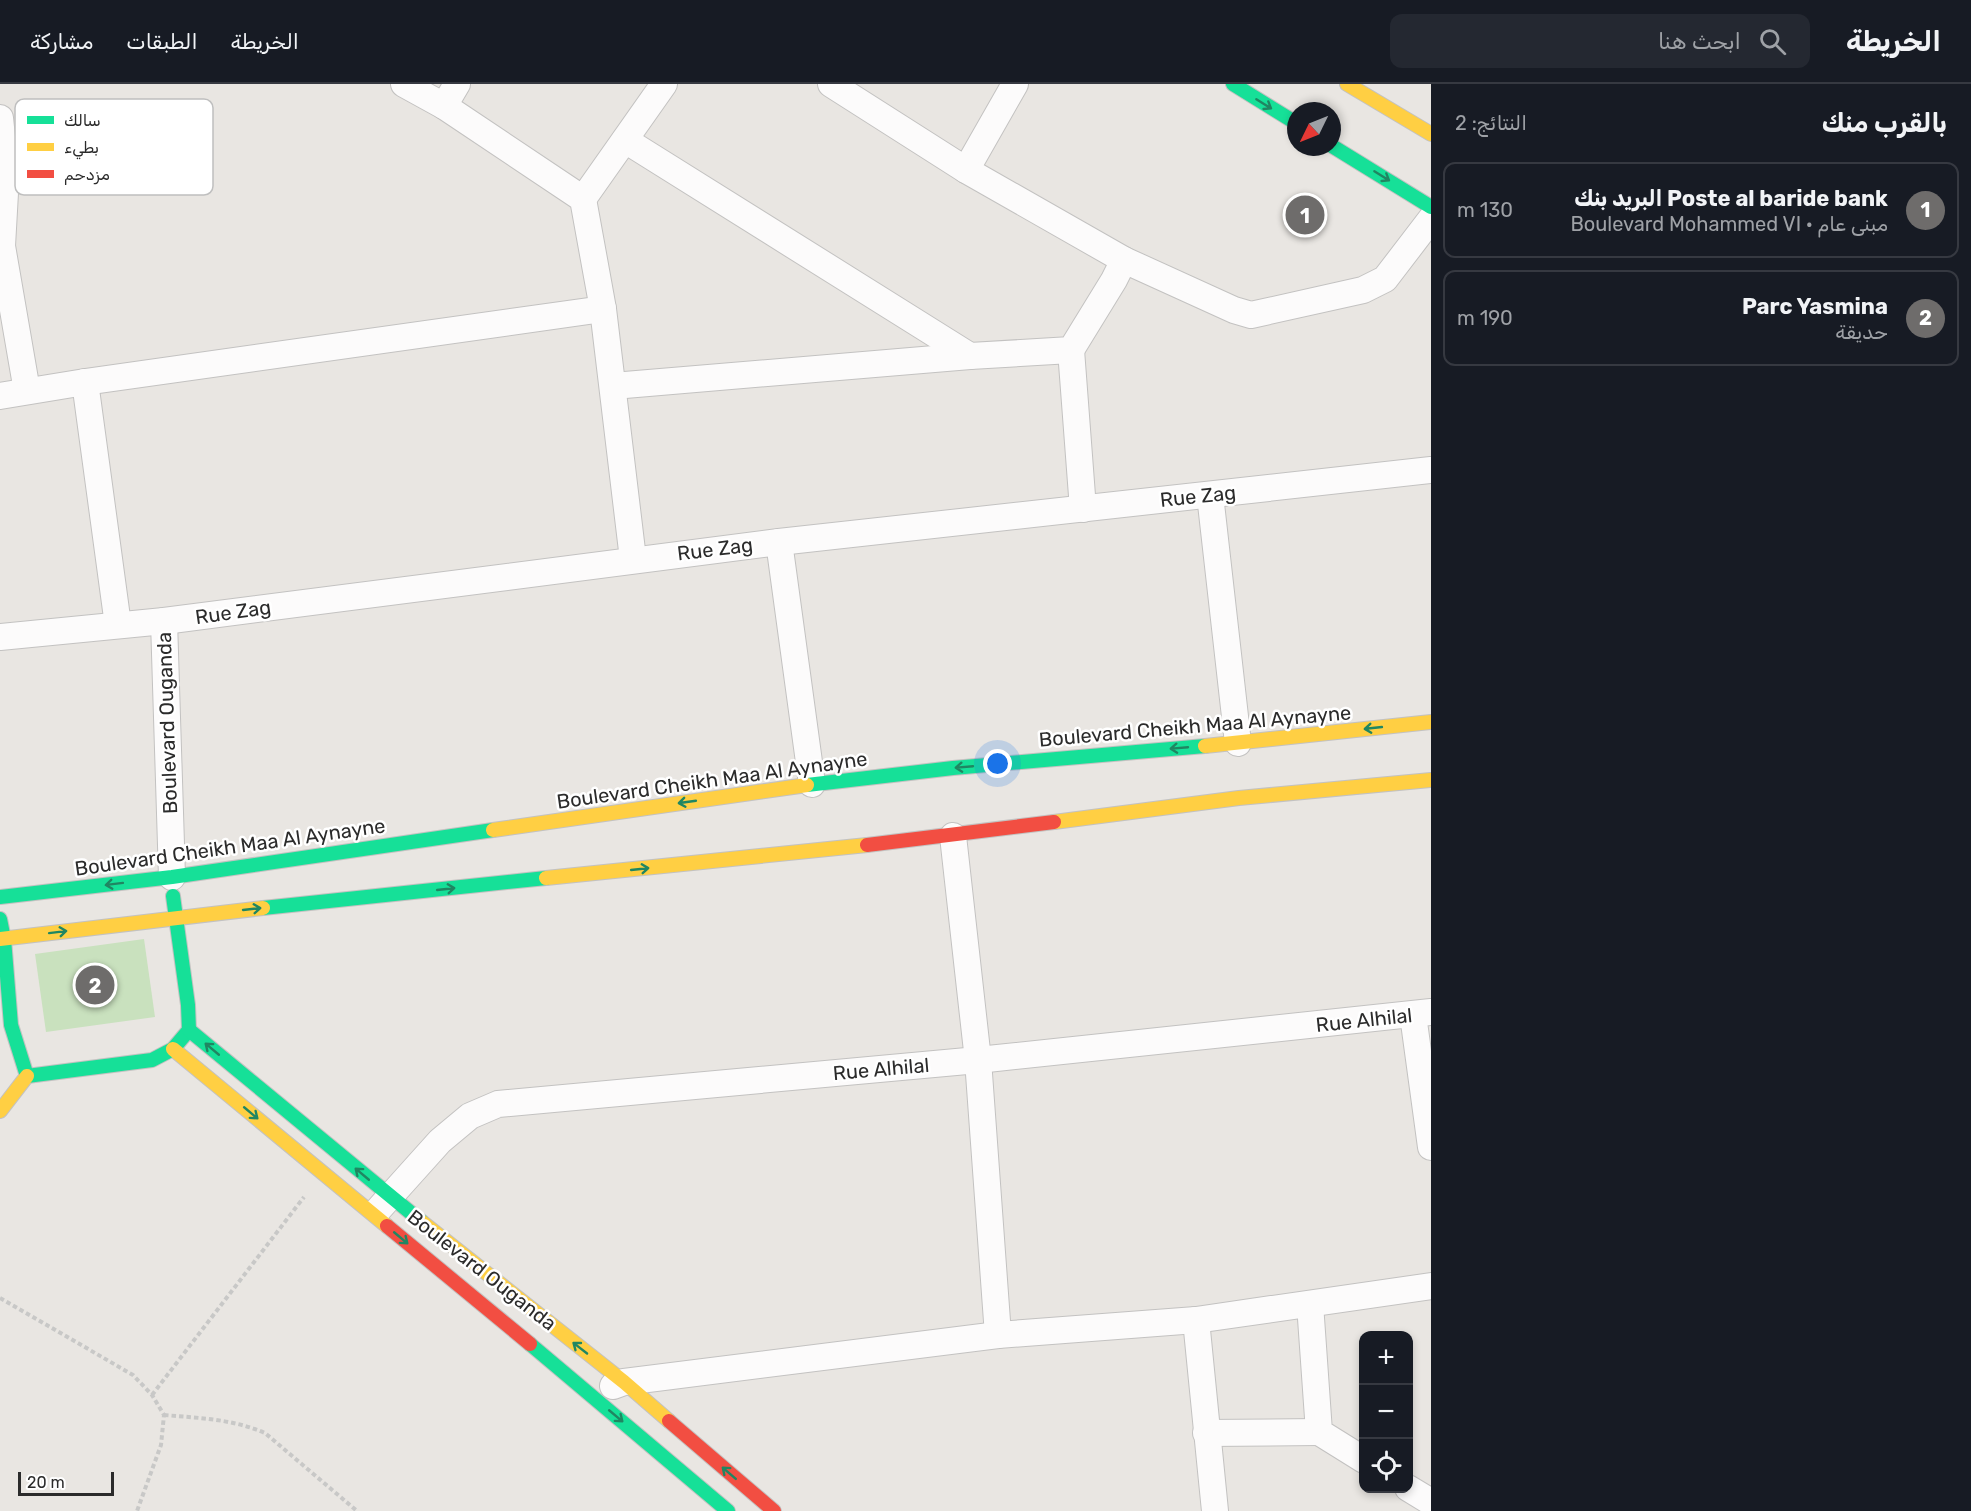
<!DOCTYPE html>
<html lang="ar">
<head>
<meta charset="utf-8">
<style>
  :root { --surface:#171b24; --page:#242831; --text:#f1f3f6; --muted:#9ea1a6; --line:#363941; --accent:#6e6c6b }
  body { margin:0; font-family:Rubik,Cairo,sans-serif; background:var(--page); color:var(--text); direction:rtl }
  .controls { position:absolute; right:18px; bottom:18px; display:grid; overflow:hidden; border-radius:12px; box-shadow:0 3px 9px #0003 }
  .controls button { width:54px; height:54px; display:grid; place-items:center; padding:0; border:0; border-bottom:2px solid var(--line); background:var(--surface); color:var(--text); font:30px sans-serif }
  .compass { position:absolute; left:1287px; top:18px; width:54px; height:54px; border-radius:50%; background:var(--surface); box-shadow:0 3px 9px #0003; rotate:227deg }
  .scale { position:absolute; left:18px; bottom:15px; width:96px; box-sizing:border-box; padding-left:6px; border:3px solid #2b2b2b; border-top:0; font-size:16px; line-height:21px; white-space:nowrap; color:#2b2b2b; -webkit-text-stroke:4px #fff; paint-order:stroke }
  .you { position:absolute; left:998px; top:680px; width:21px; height:21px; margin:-15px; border:4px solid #fff; border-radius:50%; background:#1a73e8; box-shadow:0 0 0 9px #1a73e833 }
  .badge { display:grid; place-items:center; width:39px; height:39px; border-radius:50%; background:var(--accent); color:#fff; font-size:20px; font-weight:700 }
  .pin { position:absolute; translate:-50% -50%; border:3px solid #fff; box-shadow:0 2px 6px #0006 }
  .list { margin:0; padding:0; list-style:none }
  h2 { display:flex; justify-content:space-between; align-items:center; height:78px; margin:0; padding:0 24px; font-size:26px }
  h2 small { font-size:20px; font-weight:400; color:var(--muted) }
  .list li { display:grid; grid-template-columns:39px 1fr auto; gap:18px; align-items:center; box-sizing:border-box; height:96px; margin:0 12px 12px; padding:0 12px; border:2px solid var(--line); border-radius:12px }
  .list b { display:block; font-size:22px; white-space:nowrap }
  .list p { margin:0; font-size:20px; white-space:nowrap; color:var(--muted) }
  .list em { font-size:20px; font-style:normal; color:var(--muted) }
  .icon { flex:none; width:33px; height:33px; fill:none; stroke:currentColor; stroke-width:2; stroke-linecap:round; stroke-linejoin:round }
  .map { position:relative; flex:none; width:1431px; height:1427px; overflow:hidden; direction:ltr }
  header { display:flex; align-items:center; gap:36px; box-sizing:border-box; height:84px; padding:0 30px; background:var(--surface); border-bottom:2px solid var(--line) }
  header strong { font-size:28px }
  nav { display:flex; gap:33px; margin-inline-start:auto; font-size:21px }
  .search { width:420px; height:54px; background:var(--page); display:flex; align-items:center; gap:15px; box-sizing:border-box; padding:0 21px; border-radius:12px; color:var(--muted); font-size:22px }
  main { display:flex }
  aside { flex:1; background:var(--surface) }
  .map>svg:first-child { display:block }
</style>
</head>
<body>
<header>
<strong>الخريطة</strong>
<div class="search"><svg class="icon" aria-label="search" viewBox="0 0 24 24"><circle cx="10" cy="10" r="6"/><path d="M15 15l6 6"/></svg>ابحث هنا</div>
<nav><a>الخريطة</a><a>الطبقات</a><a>مشاركة</a></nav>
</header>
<main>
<aside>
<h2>بالقرب منك<small>النتائج: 2</small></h2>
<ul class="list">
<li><span class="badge">1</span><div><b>Poste al baride bank البريد بنك</b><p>مبنى عام · Boulevard Mohammed VI</p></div><em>130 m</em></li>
<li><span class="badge">2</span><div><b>Parc Yasmina</b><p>حديقة</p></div><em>190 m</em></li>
</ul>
</aside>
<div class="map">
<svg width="1431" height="1427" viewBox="0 0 1431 1427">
  <rect width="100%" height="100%" fill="#e9e6e2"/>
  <polygon fill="#c9e1be" points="144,855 155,933 46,948 35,870"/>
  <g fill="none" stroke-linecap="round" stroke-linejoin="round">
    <defs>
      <g id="street">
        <polyline points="404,0 444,22 583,115 603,225 633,475"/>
        <polyline points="444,22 457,0"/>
        <polyline points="0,34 6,91 2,162 27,307"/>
        <polyline points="625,56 970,272"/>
        <polyline points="966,86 1015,0"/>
        <polyline points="583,115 664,0"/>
        <polyline points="1124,176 1234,226 1251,231 1363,206 1385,195 1431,135"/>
        <polyline points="1071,266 1083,425"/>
        <polyline points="85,298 118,541"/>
        <polyline points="613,302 970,272 1071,266 1114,196 1124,176 966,86 831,0"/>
        <polyline points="0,312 85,298 603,225"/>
        <polyline points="1210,411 1238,659"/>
        <polyline points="779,458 812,700"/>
        <polyline points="164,537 172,793"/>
        <polyline points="0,553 164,537 779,458 1431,386"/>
        <polyline points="953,752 978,976 998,1251"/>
        <polyline points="1413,931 1431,1063"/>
        <polyline points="378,1126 440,1057 470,1032 498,1020 978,976 1431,928"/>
        <polyline points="1310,1220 1319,1348 1364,1376"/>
        <polyline points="1196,1236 1215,1427"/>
        <polyline points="613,1302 624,1298 998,1251 1196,1236 1431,1202"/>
        <polyline points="1206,1349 1319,1348"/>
        <polyline points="1408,1404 1431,1418"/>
      </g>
      <g id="fast">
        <polyline points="1233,0 1296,39"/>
        <polyline points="1332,62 1431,123"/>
        <polyline points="807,701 953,684 1205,662"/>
        <polyline points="0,813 172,793 493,746"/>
        <polyline points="263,824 546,794"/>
        <polyline points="0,835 4,855 11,941 27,992 152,976 173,965 189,946 188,921 173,812"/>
        <polyline points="189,946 422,1138"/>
        <polyline points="530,1260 728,1427"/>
      </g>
      <g id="slow">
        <polyline points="1347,0 1431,50"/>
        <polyline points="1205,662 1431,638"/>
        <polyline points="1054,738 1239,714 1431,696"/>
        <polyline points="493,746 807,701"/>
        <polyline points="546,794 867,761"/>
        <polyline points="0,855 263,824"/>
        <polyline points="173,965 387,1142"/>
        <polyline points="0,1027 27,992"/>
        <polyline points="422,1138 624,1298 669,1337"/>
      </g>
      <g id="jam">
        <polyline points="867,761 1054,738"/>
        <polyline points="387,1142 530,1260"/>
        <polyline points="669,1337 774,1427"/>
      </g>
    </defs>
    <use href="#street" stroke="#c3c2c1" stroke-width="28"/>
    <use href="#fast" stroke="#c3c2c1" stroke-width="16"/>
    <use href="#slow" stroke="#c3c2c1" stroke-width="16"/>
    <use href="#jam" stroke="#c3c2c1" stroke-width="16"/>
    <g stroke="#c8c8c7" stroke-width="4" stroke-dasharray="4.5 3" stroke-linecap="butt">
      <polyline points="0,1214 133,1291 152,1311 164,1331 161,1361 137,1427"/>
      <polyline points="152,1311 304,1113"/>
      <path d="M164,1331C199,1334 233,1335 265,1349L357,1427"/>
    </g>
    <use href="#street" stroke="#fcfbfb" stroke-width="26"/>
    <use href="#fast" stroke="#16e098" stroke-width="14"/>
    <use href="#slow" stroke="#ffcf43" stroke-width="14"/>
    <use href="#jam" stroke="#f24e42" stroke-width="14"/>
  </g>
  <defs><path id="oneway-shaft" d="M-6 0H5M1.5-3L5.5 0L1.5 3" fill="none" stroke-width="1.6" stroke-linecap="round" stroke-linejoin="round" transform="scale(1.5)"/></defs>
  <g stroke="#208662">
    <use href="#oneway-shaft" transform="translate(1264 20) rotate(32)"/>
    <use href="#oneway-shaft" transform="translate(1382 92) rotate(32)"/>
    <use href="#oneway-shaft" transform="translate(1373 644) rotate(174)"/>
    <use href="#oneway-shaft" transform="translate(1179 664) rotate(175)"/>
    <use href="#oneway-shaft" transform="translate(964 683) rotate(175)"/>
    <use href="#oneway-shaft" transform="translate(687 718) rotate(172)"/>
    <use href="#oneway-shaft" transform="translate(640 785) rotate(-6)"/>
    <use href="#oneway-shaft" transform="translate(114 800) rotate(173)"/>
    <use href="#oneway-shaft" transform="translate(446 805) rotate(-6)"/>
    <use href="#oneway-shaft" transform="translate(252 825) rotate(-6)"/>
    <use href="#oneway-shaft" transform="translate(58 848) rotate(-7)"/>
    <use href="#oneway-shaft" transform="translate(212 965) rotate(-140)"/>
    <use href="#oneway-shaft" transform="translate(251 1029) rotate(40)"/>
    <use href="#oneway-shaft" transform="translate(362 1090) rotate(-140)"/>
    <use href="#oneway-shaft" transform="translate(401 1154) rotate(40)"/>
    <use href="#oneway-shaft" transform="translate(580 1264) rotate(-142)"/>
    <use href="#oneway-shaft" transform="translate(616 1332) rotate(40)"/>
    <use href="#oneway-shaft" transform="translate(729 1389) rotate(-139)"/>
  </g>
  <g text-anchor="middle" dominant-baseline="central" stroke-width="5" stroke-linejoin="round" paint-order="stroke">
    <g font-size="20" fill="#2b2b2b" stroke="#fff">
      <text transform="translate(1198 412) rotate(-6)">Rue Zag</text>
      <text transform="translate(715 465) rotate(-7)">Rue Zag</text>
      <text transform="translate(233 528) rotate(-8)">Rue Zag</text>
      <text transform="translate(167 639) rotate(-92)">Boulevard Ouganda</text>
      <text transform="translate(1195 642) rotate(-5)">Boulevard Cheikh Maa Al Aynayne</text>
      <text transform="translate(712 696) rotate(-8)">Boulevard Cheikh Maa Al Aynayne</text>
      <text transform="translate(230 763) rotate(-8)">Boulevard Cheikh Maa Al Aynayne</text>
      <text transform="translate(1364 936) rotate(-6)">Rue Alhilal</text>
      <text transform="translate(881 985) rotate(-5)">Rue Alhilal</text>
      <text transform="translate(482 1186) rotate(38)">Boulevard Ouganda</text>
    </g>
  </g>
  <rect x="15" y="15" width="198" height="96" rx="9" fill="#fff" stroke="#bfbfbf" stroke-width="1.5"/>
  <rect x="27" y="32" width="27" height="8" fill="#16e098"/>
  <rect x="27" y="59" width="27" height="8" fill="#ffcf43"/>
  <rect x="27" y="86" width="27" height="8" fill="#f24e42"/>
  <g font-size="16" fill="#2b2b2b">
    <text x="64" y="42">سالك</text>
    <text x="64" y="69">بطيء</text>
    <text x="64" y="96">مزدحم</text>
  </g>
</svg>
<div class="controls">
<button>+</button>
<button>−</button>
<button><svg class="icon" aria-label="locate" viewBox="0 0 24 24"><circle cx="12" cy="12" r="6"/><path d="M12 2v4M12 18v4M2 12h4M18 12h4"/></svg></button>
</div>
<svg class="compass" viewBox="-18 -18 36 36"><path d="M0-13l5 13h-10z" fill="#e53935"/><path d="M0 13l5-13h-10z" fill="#9ea1a6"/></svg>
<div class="scale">20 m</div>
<div class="you"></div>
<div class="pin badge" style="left:1305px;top:131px">1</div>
<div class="pin badge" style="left:95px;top:901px">2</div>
</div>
</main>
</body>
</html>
